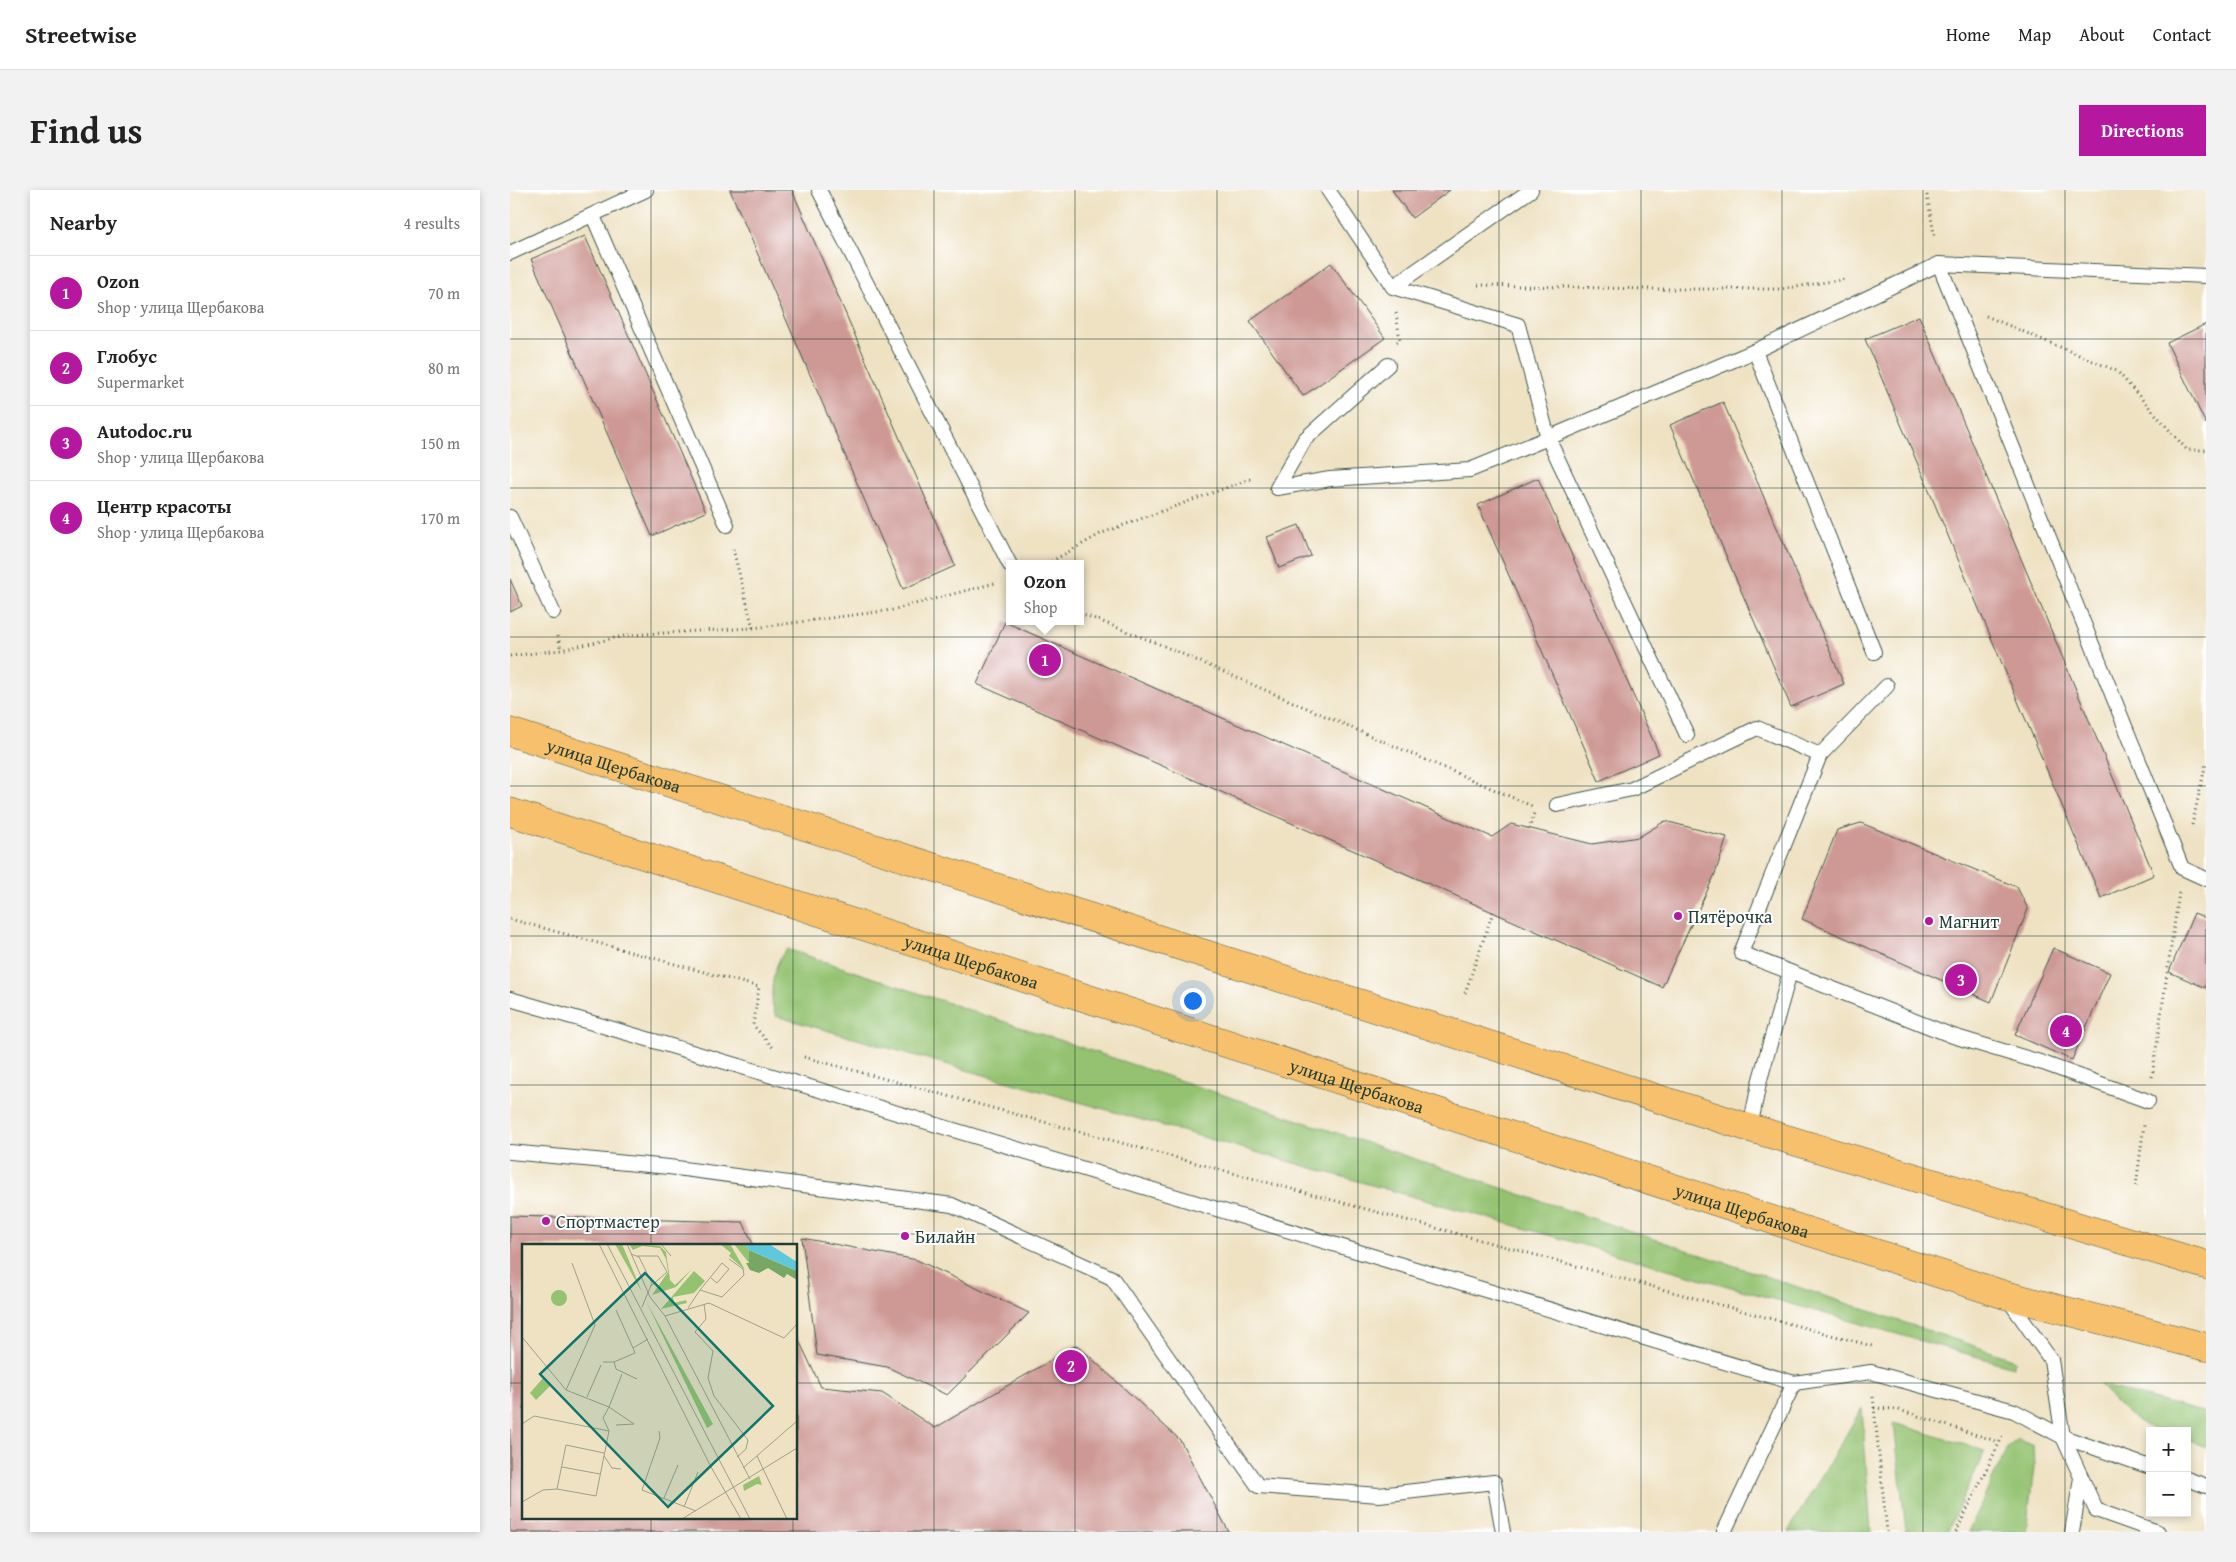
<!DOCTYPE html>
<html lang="en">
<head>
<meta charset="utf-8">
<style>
  :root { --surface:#fff; --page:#f2f2f2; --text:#222; --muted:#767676; --line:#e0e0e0; --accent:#b5179e }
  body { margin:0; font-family:"Gentium Book Plus",serif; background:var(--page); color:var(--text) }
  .controls { position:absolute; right:15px; bottom:15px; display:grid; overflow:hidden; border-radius:0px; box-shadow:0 2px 8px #0003 }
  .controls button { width:45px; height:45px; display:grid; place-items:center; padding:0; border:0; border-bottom:1px solid var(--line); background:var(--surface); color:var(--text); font:25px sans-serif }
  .you { position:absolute; left:682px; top:810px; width:18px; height:18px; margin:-12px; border:4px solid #fff; border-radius:50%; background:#1a73e8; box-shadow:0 0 0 8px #1a73e833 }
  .badge { display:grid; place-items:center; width:32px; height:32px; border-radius:50%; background:var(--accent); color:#fff; font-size:16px; font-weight:700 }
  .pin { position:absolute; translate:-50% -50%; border:2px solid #fff; box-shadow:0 1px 5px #0006 }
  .popup { position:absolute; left:496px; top:370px; width:78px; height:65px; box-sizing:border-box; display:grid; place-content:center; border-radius:0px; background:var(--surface); filter:drop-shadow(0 1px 4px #0005); font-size:16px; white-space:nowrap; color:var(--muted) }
  .popup b { font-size:19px; color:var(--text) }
  .popup::after { content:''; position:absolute; left:50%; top:100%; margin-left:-10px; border:10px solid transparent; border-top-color:var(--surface) }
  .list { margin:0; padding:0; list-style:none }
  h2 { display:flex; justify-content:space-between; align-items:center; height:65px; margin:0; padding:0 20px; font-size:21px }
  h2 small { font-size:16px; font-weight:400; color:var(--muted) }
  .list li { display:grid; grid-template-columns:32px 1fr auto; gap:15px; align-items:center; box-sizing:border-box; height:75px; padding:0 20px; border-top:1px solid var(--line) }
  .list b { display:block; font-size:19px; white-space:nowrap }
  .list p { margin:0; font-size:16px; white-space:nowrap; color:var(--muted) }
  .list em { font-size:16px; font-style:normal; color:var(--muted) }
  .map { position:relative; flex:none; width:1696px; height:1342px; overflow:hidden; border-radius:0px }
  header { display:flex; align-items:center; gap:30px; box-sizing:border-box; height:70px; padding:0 25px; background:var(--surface); border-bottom:1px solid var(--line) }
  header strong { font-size:24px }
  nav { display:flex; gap:28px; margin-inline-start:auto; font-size:18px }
  .intro { display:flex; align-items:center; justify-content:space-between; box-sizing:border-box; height:120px; padding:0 30px }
  h1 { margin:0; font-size:35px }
  .button { padding:12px 22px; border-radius:0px; background:var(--accent); color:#fff; font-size:18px; font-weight:700 }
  main { display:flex; gap:30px; padding:0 30px }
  aside { flex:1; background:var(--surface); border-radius:0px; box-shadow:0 2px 8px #0003 }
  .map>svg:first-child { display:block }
</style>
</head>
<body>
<header>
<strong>Streetwise</strong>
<nav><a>Home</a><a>Map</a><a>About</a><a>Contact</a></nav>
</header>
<div class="intro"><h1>Find us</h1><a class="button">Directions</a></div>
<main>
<aside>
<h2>Nearby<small>4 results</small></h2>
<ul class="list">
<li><span class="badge">1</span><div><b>Ozon</b><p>Shop · улица Щербакова</p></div><em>70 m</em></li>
<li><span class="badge">2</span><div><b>Глобус</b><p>Supermarket</p></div><em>80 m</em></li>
<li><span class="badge">3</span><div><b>Autodoc.ru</b><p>Shop · улица Щербакова</p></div><em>150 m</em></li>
<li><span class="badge">4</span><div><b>Центр красоты</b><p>Shop · улица Щербакова</p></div><em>170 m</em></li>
</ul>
</aside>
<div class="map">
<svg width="1696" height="1342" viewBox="0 0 1696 1342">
  <rect width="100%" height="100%" fill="#fff"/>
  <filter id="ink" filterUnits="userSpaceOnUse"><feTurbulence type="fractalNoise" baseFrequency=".02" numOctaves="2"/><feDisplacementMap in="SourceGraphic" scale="10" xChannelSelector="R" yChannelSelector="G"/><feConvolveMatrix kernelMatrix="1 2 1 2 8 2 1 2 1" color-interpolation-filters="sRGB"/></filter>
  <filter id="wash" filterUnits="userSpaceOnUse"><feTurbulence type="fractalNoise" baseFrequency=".0096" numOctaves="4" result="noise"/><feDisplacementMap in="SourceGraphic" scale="20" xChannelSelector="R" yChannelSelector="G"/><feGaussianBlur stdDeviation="1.12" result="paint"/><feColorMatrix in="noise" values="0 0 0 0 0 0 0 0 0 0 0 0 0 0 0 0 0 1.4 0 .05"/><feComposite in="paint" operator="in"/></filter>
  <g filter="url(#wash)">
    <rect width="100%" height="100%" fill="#efe2c3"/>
    <g fill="#94c271" stroke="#5a8052">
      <path d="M277,759L1506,1170L1503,1177L266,826C258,807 262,774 277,759Z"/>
      <path d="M1590,1195L1696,1223V1257L1677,1250V1241C1669,1241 1661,1241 1653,1241C1628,1238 1606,1213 1590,1195Z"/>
      <polygon points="1352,1218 1361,1342 1278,1342"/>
      <polygon points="1384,1233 1475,1261 1437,1342 1396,1342"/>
      <polygon points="1508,1249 1523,1256 1524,1277 1516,1342 1458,1342 1497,1258"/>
    </g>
    <g id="blocks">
      <g fill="#ce9995">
        <polygon points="220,0 282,0 445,376 393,399"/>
        <polygon points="882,0 940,0 902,28"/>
        <polygon points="75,46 196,322 142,346 21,69"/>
        <polygon points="821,73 875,148 793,206 740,131"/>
        <polygon points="1409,126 1644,685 1591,708 1355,149"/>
        <polygon points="1696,134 1696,234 1657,153"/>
        <polygon points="1213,212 1334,494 1281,517 1160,235"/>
        <polygon points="1028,288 1149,564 1089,591 968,315"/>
        <polygon points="789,335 801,366 769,378 757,347"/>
        <polygon points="0,389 12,416 0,422"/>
        <polygon points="495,432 982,647 1001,634 1082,654 1129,647 1155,631 1217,647 1205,684 1152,797 467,494"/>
        <polygon points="1351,633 1507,697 1518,719 1481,812 1292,729 1327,640"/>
        <polygon points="1684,723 1696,728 1696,798 1659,782"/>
        <polygon points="1543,758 1600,783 1562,870 1505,845"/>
        <polygon points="0,1026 233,1032 244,1056 14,1056 14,1328 286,1328 286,1144 311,1197 372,1203 425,1238 567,1155 670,1250 719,1342 0,1342"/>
        <polygon points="292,1048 407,1070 519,1123 437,1205 377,1177 307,1165"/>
      </g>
    </g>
  </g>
  <g filter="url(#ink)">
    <use href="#blocks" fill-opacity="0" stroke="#3e5649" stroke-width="1"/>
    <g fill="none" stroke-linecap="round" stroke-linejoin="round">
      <defs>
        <g id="service">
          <polyline points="309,0 500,375"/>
          <polyline points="818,0 883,97"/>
          <polyline points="1021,0 883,97 1008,135 1038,248 1245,161 1429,74 1696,86"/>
          <polyline points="83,26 217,335"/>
          <polyline points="0,63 136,0"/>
          <polyline points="1429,74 1672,678 1696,689"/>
          <polyline points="1245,161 1364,462"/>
          <polyline points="878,175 795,249 767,298 820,289 960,280 1038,248 1177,545"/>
          <polyline points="0,327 43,422"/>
          <polyline points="1047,615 1122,599 1247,538 1310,565"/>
          <polyline points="1280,782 1231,763 1310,565 1377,496"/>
          <path d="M0,809C429,933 856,1065 1284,1193L1361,1182L1504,1221L1553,1247L1640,1277"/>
          <polyline points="1240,938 1249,893 1280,782 1443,846 1533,873 1638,911"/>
          <polyline points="0,962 159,977 442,1015 602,1088 748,1296 869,1305 984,1292 993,1342"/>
          <polyline points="1498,1109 1541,1170 1553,1247 1586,1320 1648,1342"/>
          <polyline points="1677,1289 1696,1296"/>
          <polyline points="1214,1342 1284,1193"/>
          <polyline points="1562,1342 1571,1288"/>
        </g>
        <g id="primary">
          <path id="s1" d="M0,542L1240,938L1696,1075"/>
          <path id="s2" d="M0,622L1495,1105L1696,1157"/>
        </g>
      </defs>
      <use href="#service" stroke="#3e5649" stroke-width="16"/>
      <use href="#primary" stroke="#3e5649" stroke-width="29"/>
      <g stroke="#3e5649" stroke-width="3" stroke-dasharray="1 4" stroke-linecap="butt">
        <polyline points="1416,0 1425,49"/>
        <polyline points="968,95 1139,99 1271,99 1336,89"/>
        <polyline points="886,123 890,150 887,152"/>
        <polyline points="1476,126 1607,181 1677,260 1696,260"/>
        <polyline points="223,359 243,438"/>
        <polyline points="537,374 592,343 743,288"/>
        <polyline points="570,423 654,456 1022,616"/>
        <polyline points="48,446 51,460"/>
        <polyline points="0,466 51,460 118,445 243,438 382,420 485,393"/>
        <polyline points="1682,635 1696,573"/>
        <polyline points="1019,639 1024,623"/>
        <polyline points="0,729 249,797 243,835 264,859"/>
        <polyline points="955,803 983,722"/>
        <polyline points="294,867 1362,1156"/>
        <polyline points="1642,887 1669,702"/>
        <polyline points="1626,996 1634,935"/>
        <polyline points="1363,1207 1377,1342"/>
        <polyline points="1364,1218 1386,1219 1489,1252"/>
        <polyline points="1446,1342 1494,1243"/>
      </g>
      <use href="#service" stroke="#fff" stroke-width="14"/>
      <use href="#primary" stroke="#f7c06c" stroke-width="28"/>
    </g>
  </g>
  <path fill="none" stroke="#1f3d34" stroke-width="1" stroke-opacity="0.55" d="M141,0V1056M283,0V1056M424,0V1342M565,0V1342M707,0V1342M848,0V1342M989,0V1342M1131,0V1342M1272,0V1342M1413,0V1342M1555,0V1342M0,149H1696M0,298H1696M0,447H1696M0,596H1696M0,746H1696M0,895H1696M0,1044H1696M0,1193H14M286,1193H1696M141,1328V1342M283,1328V1342"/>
  <g fill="#b5179e" stroke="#fff" stroke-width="2">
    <circle cx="1168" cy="726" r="5"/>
    <circle cx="1419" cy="731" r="5"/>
    <circle cx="36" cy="1031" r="5"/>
    <circle cx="395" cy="1046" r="5"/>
  </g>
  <g text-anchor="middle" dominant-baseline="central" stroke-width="4" stroke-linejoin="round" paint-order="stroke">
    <g font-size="18" fill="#1f3d34" stroke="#fff">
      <text stroke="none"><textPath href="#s1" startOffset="109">улица Щербакова</textPath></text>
      <text stroke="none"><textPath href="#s2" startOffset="485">улица Щербакова</textPath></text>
      <text stroke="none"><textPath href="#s2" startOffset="890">улица Щербакова</textPath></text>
      <text stroke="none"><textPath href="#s2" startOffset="1295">улица Щербакова</textPath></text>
    </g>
    <g font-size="18" fill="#1f3d34" stroke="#fff" text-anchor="start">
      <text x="1178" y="726">Пятёрочка</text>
      <text x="1429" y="731">Магнит</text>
      <text x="46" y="1031">Спортмастер</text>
      <text x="405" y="1046">Билайн</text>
    </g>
  </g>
  <g transform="translate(12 1054)">
    <rect width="275" height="275" fill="#efe2c3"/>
    <path d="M93,0H100L120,48ZM107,0L138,2L144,8L148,36L153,41L170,25L154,43L130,51L146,28L144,15L138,4L120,2L111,6ZM198,0H208L223,26L207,12L209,9ZM212,0H222L227,6V19ZM172,27L183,37L172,49L151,53L152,59L164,56L165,59L139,65ZM29 54a8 8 0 1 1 16 0a8 8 0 1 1-16 0ZM124,57L191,180L187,183L185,184ZM21,134L28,142L14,156L8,149ZM237,232L240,241L235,240L222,247L221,241Z" fill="#94c271"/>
    <path d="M227,6L275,27V36L265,30L262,34L246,24L237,29L228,26L224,19H227Z" fill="#77a863"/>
    <path d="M222,0H247L275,18V27L227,6Z" fill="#5fc8db"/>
    <path fill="none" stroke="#9ca08a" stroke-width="1" d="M77,0L189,223L219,275M85,0L228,275M105,0L128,53L143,72L228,235M139,0L149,12M109,10L117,13L130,39L120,63M115,12H136L145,28L128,43M178,46L200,53L222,31L221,25L207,15M182,60L184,75L173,88L191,107L186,134L192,152L226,196L224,205L215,213M166,64L178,46L200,19L207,25L195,39L189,34M94,66L111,104L126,95M143,72L187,59L262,94L275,80M0,93L44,146L87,163L81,174L87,187L12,172L0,180M81,118H92L113,109L111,104M92,118L94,125L115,135M44,146L73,81L50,19M65,153L79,121M94,181L112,180L87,163L100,130M137,187L138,194L120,246L174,267M82,212L90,224L99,225M235,212L265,275M40,223L78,230M221,224L275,177M35,245L74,252L87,187M142,254L156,221M0,258L21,246L35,245L44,201L82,209M162,263L176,228M160,275L275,204"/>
    <path fill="#0f766e" fill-opacity="0.15" stroke="#0f766e" stroke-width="2.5" d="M123,29L251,162L146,263L18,130Z"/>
    <rect width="275" height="275" fill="none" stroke="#1f3d34" stroke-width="2.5"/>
  </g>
</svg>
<div class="controls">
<button>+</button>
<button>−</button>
</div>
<div class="you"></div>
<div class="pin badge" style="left:535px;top:470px">1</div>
<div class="popup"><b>Ozon</b>Shop</div>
<div class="pin badge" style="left:561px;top:1176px">2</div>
<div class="pin badge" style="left:1451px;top:790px">3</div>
<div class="pin badge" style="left:1556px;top:841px">4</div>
</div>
</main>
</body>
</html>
